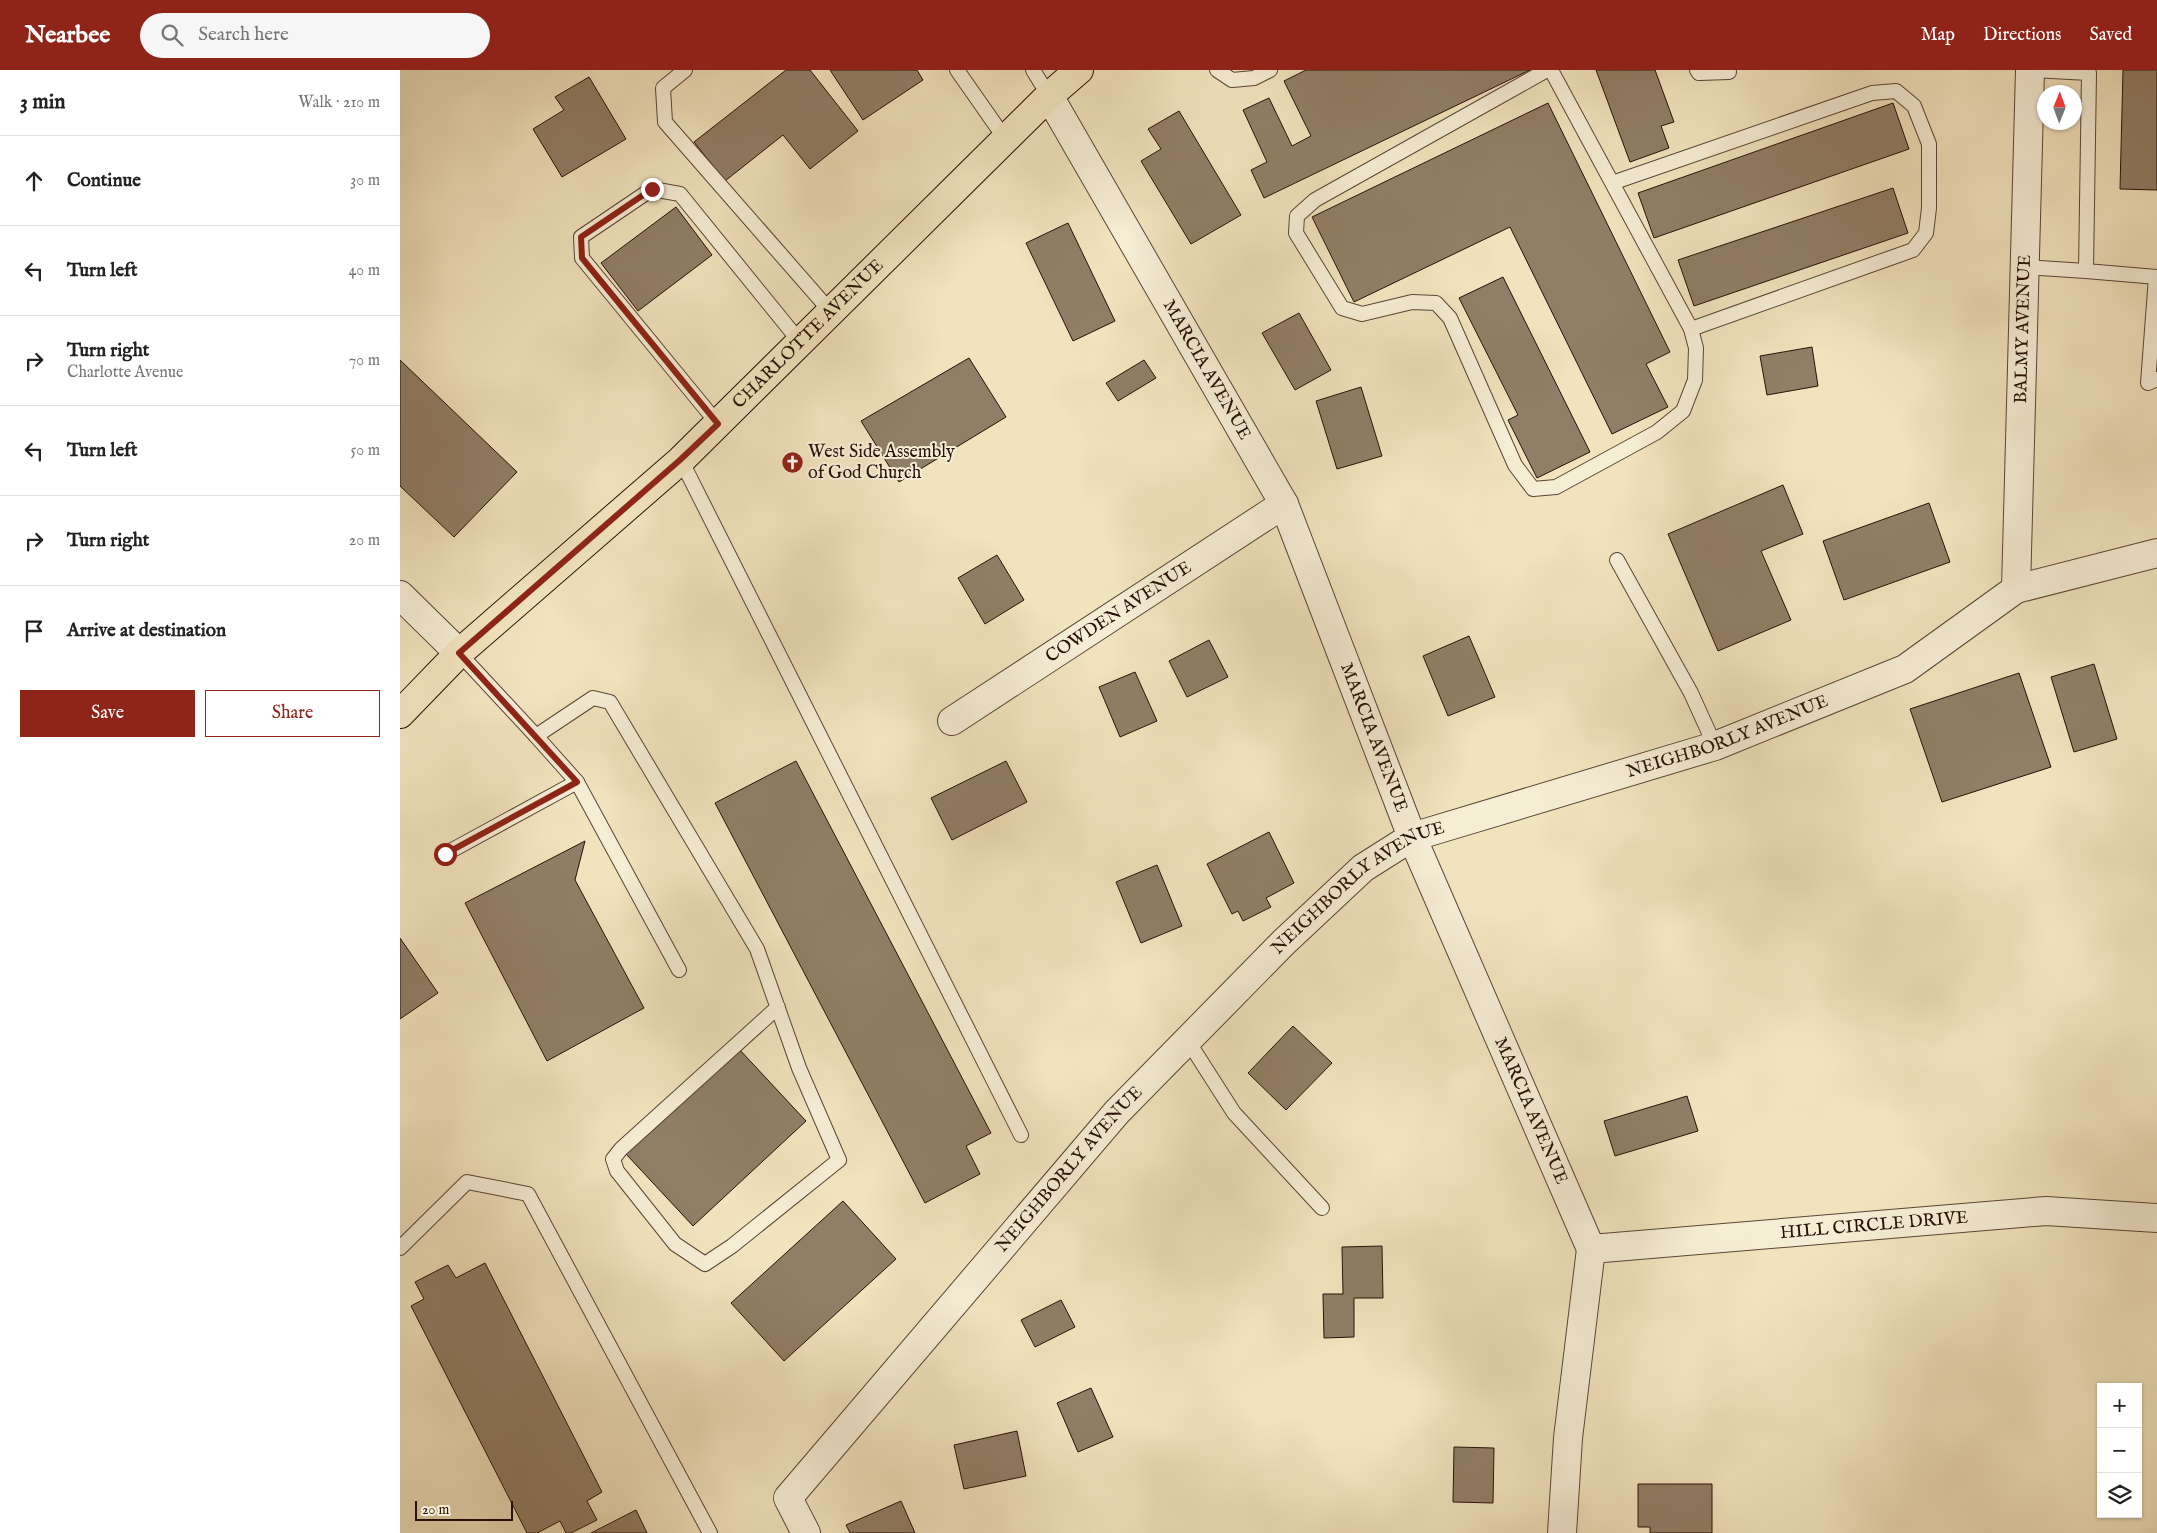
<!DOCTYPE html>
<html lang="en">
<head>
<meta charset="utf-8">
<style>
  :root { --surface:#fff; --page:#f6f6f6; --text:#222; --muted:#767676; --line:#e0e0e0; --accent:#8f2418 }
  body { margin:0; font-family:"IM FELL English",serif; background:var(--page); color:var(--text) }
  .controls { position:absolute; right:15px; bottom:15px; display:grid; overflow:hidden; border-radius:0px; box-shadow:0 1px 4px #0004 }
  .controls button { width:45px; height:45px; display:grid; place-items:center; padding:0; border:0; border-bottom:1px solid var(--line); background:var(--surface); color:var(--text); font:25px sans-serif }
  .compass { position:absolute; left:1637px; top:15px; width:45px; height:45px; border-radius:50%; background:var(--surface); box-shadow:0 1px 4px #0004; rotate:1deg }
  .scale { position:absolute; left:15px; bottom:12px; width:98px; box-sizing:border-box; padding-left:5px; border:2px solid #281007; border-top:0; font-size:14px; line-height:18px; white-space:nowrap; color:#281007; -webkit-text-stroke:4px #f6edd5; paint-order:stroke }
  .stop { position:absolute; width:15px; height:15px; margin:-11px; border:4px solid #8f2418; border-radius:50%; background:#fff }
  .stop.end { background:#8f2418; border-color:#fff; box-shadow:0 1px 5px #0008 }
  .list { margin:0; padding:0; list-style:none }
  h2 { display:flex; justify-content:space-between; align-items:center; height:65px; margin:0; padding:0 20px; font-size:21px }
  h2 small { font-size:16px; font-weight:400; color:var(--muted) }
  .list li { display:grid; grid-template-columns:32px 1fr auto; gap:15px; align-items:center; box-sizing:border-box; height:90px; padding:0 20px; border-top:1px solid var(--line) }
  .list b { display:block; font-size:19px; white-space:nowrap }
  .list p { margin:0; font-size:16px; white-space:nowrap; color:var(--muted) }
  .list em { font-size:16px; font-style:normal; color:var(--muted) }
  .actions { display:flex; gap:10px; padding:15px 20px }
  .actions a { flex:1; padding:11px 0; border:1px solid var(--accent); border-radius:0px; text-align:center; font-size:18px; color:var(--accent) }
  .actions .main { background:var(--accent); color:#fff }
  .icon { flex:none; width:28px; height:28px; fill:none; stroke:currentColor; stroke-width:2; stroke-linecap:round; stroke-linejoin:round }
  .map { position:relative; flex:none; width:1757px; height:1463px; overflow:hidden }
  header { display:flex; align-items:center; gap:30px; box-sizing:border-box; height:70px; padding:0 25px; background:var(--accent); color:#fff }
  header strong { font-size:24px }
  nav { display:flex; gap:28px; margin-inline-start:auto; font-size:18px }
  .search { width:350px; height:45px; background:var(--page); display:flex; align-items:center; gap:12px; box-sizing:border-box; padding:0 18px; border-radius:28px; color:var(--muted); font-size:19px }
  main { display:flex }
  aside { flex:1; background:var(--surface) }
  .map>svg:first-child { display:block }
</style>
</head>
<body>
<header>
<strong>Nearbee</strong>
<div class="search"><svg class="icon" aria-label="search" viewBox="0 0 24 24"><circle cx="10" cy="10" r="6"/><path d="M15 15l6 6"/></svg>Search here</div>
<nav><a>Map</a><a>Directions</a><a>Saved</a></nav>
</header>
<main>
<aside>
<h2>3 min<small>Walk · 210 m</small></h2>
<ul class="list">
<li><svg class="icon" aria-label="ahead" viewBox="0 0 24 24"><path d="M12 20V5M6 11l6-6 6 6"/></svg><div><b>Continue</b></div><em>30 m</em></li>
<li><svg class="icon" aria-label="left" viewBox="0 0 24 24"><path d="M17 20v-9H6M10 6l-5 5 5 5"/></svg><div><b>Turn left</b></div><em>40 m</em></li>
<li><svg class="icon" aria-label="right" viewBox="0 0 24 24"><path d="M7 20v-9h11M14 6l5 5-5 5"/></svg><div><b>Turn right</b><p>Charlotte Avenue</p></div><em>70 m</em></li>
<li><svg class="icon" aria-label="left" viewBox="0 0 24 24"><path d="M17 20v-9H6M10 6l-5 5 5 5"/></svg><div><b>Turn left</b></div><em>50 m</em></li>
<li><svg class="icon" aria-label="right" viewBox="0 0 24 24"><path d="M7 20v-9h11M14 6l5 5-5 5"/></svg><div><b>Turn right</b></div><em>20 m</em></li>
<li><svg class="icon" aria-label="arrive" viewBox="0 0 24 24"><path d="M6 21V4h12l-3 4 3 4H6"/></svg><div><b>Arrive at destination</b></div></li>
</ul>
<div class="actions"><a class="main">Save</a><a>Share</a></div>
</aside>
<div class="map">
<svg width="1757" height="1463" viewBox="0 0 1757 1463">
  <rect width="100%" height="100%" fill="#f1e3be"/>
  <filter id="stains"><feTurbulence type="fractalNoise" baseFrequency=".004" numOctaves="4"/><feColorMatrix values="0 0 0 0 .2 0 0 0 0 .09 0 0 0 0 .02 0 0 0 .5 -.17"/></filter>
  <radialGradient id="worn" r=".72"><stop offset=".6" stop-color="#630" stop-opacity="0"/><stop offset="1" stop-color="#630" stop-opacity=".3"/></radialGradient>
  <g fill="#917e66" stroke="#281007">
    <polygon points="386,0 410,0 458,61 410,99 383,65 325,111 294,72"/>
    <polygon points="430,0 517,0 523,10 463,50"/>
    <polygon points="906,0 1130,0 864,128 851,100 867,92 843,40 869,28 892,76 911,66 884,11"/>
    <polygon points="1196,0 1255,0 1274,52 1261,56 1269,78 1230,92"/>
    <polygon points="1723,0 1757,0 1757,120 1720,119"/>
    <polygon points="189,7 226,69 162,107 133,59 164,40 155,27"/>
    <polygon points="1148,33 1270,282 1246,294 1268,337 1212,364 1110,157 954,232 912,147"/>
    <polygon points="1493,33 1509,79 1254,168 1238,123"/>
    <polygon points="779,41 841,145 791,174 741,91 761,79 748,59"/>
    <polygon points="1493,118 1508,163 1294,236 1278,190"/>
    <polygon points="276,137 312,185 238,241 201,193"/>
    <polygon points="668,153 715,251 673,271 626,173"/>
    <polygon points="1103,207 1190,382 1137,408 1108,350 1118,345 1059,228"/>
    <polygon points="899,243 931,300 895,320 862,263"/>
    <polygon points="1412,277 1418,316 1367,325 1360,286"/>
    <polygon points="569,288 606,347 499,412 461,351"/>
    <polygon points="0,290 117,402 54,467 0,416"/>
    <polygon points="744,290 756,308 718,331 706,313"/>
    <polygon points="961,317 982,386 937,399 916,331"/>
    <polygon points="1383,415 1403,464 1361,481 1391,550 1318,581 1268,464"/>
    <polygon points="1529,433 1550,492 1444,530 1423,471"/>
    <polygon points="597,485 624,530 585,554 558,508"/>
    <polygon points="1069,566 1095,627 1048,646 1023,586"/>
    <polygon points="809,570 828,607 787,627 769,591"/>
    <polygon points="1694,594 1717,669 1674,682 1651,607"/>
    <polygon points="735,602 757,651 720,667 699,617"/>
    <polygon points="1619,603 1651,697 1542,732 1510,639"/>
    <polygon points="396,691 591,1063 566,1076 580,1104 525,1133 315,733"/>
    <polygon points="606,691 627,732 552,770 531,728"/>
    <polygon points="869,762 894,813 866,828 871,837 843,851 838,841 832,844 807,794"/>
    <polygon points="185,771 175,810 244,938 147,991 65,833"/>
    <polygon points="757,795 782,856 741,873 716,812"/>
    <polygon points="0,868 38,923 0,949"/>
    <polygon points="893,956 932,993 886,1040 848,1003"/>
    <polygon points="339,979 406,1051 293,1156 226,1084"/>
    <polygon points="1287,1026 1298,1061 1215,1086 1204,1051"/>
    <polygon points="443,1131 496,1189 384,1291 331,1233"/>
    <polygon points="982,1176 983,1228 954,1228 954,1267 924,1268 923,1224 943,1224 942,1177"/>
    <polygon points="85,1193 202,1422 187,1431 197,1450 171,1463 166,1463 160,1451 137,1463 127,1463 11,1236 24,1229 15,1212 48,1195 56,1208"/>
    <polygon points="661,1230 675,1257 635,1277 621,1250"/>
    <polygon points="691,1318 713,1367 678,1382 657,1333"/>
    <polygon points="617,1361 626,1406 564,1419 554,1375"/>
    <polygon points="1054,1377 1094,1378 1093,1433 1053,1432"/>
    <polygon points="1238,1414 1312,1414 1312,1463 1250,1463 1250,1457 1238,1457"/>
    <polygon points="501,1431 515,1463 450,1463 446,1455"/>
    <polygon points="236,1440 247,1463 191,1463"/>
  </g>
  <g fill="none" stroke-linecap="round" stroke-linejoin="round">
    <defs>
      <g id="service">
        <polyline points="285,0 263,18 265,52 431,242"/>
        <polyline points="557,0 606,70"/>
        <polyline points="633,0 649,26"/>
        <polyline points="817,0 832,10 854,8 870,0"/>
        <polyline points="1147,0 915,130 897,146 896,163 942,238 962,244 1012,232 1036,233 1050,248 1115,395 1133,419 1156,417 1257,362 1283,341 1295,310 1296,278 1291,259"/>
        <polyline points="1151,0 1291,259 1513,180 1526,163 1529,138 1529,74 1514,36 1496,21 1472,23 1212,113"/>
        <polyline points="1297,0 1299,3 1329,2"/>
        <polyline points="1630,0 1689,3 1686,201 1757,207"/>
        <polyline points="1625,197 1686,201"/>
        <polyline points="1756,207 1748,313 1757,309"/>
        <polyline points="318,354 182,188 181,167 252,119 280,124 400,272"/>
        <polyline points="281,390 621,1065"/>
        <polyline points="1217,490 1291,623 1315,676"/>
        <polyline points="59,583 136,666 193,628 210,632 357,879 399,998 439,1090 332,1176 305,1194 275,1174 217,1101 213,1089 221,1079 378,937"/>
        <polyline points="136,666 177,712 279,900"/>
        <polyline points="45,784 177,712"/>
        <polyline points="788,971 834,1043 922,1138"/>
        <polyline points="0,1178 67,1112 128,1124 310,1463"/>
      </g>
      <g id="minor">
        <path id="s1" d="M649,26L884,434L1012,767L1191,1179L1168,1368L1162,1463"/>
        <path id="s2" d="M1616,519L1630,0"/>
        <path id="s3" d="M552,651L884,434"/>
        <path id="s4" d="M1191,1179L1646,1141L1757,1148"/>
        <path id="s5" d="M406,1463L388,1428L717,1042L884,872L963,798L1012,767L1315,676L1505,599L1616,519L1757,483"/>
      </g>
      <polyline id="tertiary" points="0,525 59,583"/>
      <g id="primary">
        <path id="s6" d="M0,644L59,583L281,390L649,26L679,0"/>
      </g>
    </defs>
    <use href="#service" stroke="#5a4535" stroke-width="16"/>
    <use href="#minor" stroke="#5a4535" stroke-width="30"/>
    <use href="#tertiary" stroke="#5a4535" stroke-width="30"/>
    <use href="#primary" stroke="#281007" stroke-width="30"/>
    <use href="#service" stroke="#f6edd5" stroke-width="14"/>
    <use href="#minor" stroke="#f6edd5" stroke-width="28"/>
    <use href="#tertiary" stroke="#f6edd5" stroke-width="28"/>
    <use href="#primary" stroke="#f1e3be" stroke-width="28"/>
  </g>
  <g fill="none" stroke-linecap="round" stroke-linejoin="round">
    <polyline stroke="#8f2418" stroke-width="6" points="45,784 177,712 59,583 280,390 318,354 182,188 181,167 252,119"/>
  </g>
  <defs>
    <symbol id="church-disc" viewBox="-11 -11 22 22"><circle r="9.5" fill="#8f2418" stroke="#f6edd5"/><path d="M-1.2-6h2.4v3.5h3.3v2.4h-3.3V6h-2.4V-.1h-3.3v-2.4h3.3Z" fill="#fff"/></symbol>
  </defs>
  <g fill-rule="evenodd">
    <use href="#church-disc" x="380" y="380" width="25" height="25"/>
  </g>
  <g text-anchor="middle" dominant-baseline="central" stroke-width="4" stroke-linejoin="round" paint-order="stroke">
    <g font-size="18" fill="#281007" stroke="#f6edd5">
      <text stroke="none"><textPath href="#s2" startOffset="260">BALMY AVENUE</textPath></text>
      <text stroke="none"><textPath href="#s6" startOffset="558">CHARLOTTE AVENUE</textPath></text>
      <text stroke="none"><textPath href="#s1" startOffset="316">MARCIA AVENUE</textPath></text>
      <text stroke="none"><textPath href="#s3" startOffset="199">COWDEN AVENUE</textPath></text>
      <text stroke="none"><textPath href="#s5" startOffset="1282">NEIGHBORLY AVENUE</textPath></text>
      <text stroke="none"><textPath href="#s1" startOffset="721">MARCIA AVENUE</textPath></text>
      <text stroke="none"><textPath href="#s5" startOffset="878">NEIGHBORLY AVENUE</textPath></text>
      <text stroke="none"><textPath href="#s1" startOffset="1126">MARCIA AVENUE</textPath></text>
      <text stroke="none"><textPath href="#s5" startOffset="472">NEIGHBORLY AVENUE</textPath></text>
      <text stroke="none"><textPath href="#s4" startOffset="284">HILL CIRCLE DRIVE</textPath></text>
    </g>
    <g font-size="18" fill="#281007" stroke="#f6edd5" text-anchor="start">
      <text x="408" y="382">West Side Assembly<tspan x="408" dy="21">of God Church</tspan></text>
    </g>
  </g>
  <rect width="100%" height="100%" filter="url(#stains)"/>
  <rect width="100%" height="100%" fill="url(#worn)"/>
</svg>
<div class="controls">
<button>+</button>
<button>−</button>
<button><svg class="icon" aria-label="layers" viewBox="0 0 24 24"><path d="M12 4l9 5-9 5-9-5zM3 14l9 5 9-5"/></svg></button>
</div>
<svg class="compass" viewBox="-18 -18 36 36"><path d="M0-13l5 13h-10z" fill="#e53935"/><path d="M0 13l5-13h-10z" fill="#767676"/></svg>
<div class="scale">20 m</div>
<div class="stop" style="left:45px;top:784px"></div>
<div class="stop end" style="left:252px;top:119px"></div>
</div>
</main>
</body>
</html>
